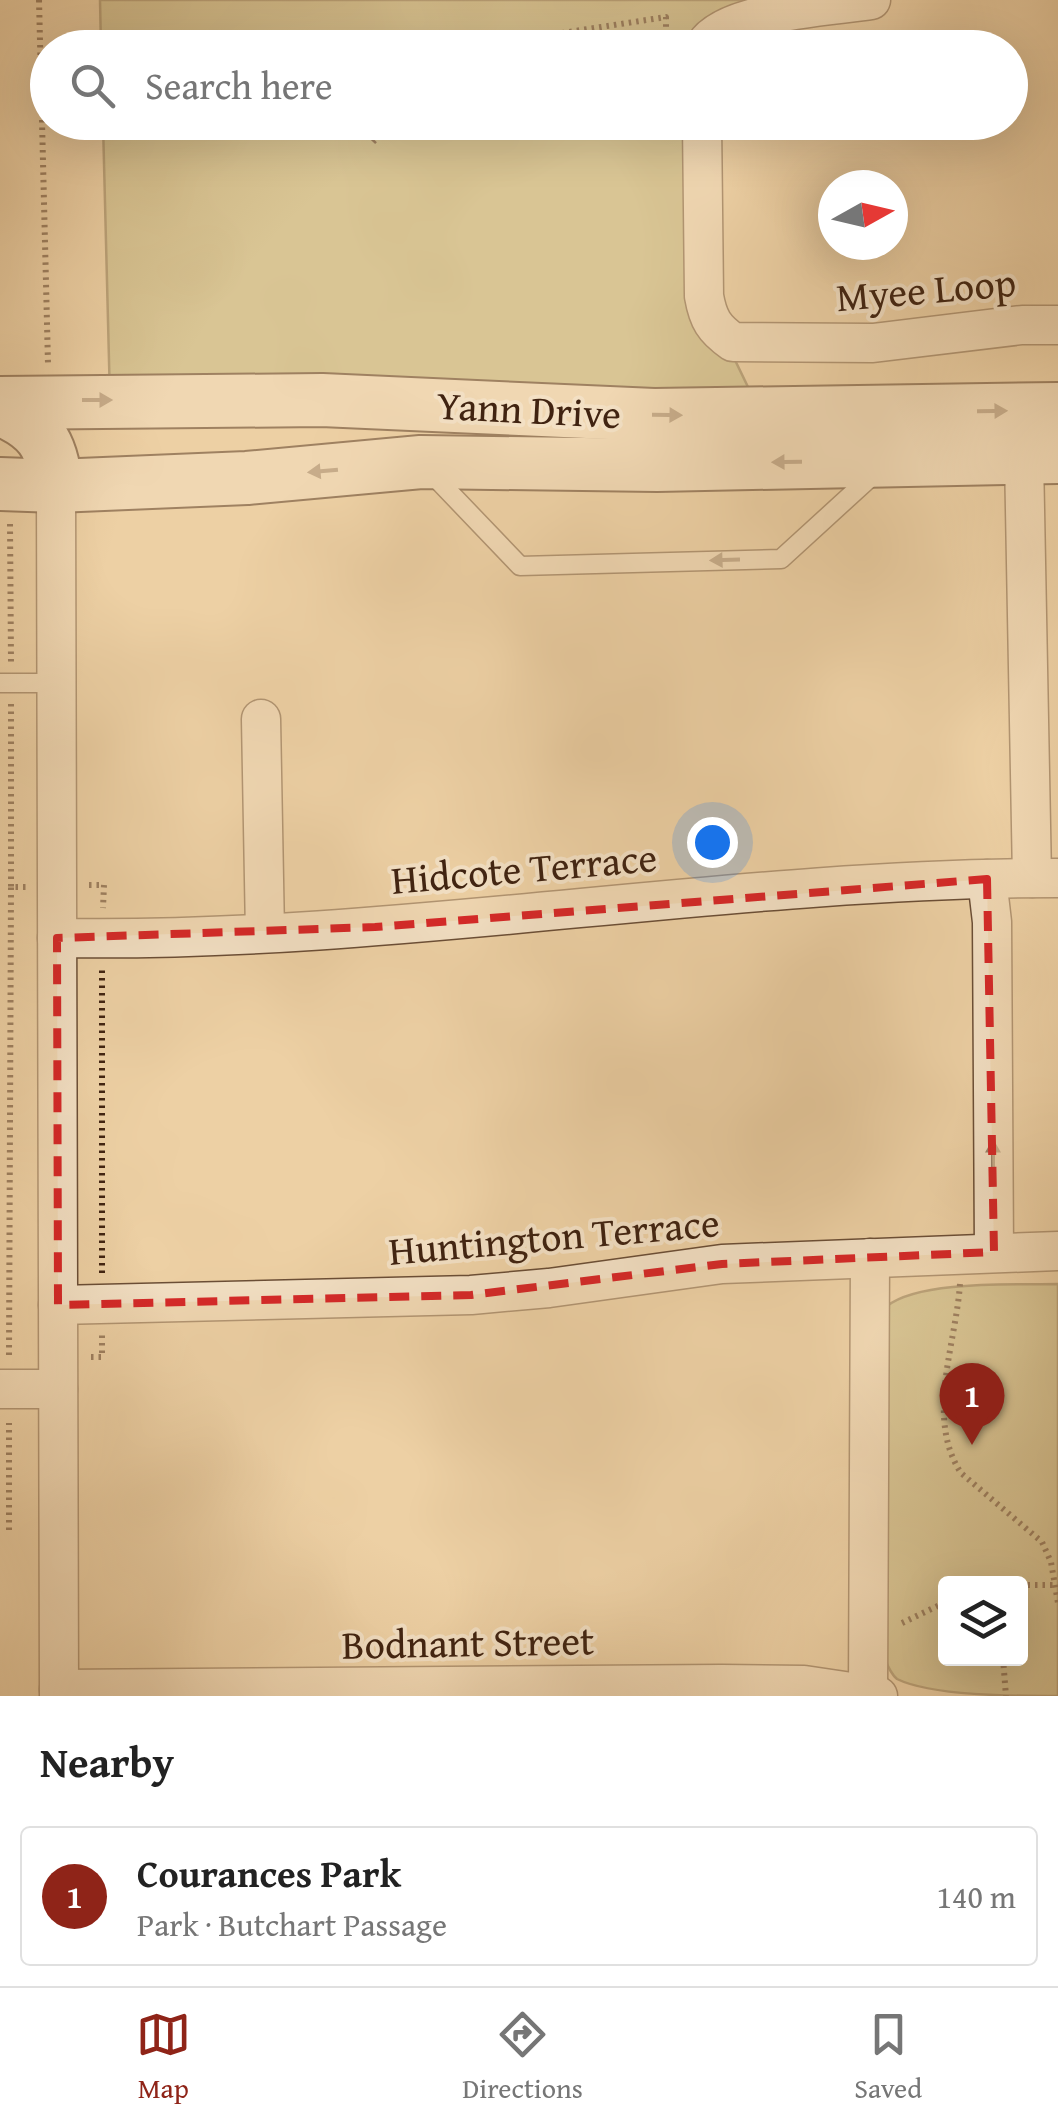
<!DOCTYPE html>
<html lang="en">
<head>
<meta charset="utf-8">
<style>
  :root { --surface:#fff; --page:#f2f2f2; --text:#222; --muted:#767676; --line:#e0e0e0; --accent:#8f2418 }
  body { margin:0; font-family:"Gentium Book Plus",serif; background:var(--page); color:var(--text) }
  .controls { position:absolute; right:30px; bottom:30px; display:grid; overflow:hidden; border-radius:10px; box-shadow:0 10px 40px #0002 }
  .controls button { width:90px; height:90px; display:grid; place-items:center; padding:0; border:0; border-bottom:2px solid var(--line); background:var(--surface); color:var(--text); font:50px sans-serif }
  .compass { position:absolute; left:818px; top:170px; width:90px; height:90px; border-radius:50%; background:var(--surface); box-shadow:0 10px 40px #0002; rotate:82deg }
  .you { position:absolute; left:712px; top:842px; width:35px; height:35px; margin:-25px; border:8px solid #fff; border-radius:50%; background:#1a73e8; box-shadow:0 0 0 15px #1a73e833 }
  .badge { display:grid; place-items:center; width:65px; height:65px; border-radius:50%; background:var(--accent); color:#fff; font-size:32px; font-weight:700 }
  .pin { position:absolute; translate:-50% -82px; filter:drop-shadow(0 2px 5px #0008) }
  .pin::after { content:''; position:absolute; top:52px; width:35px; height:30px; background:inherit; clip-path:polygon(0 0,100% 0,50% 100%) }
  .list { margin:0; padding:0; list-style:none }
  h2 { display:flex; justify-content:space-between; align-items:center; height:130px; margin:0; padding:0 40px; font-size:42px }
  h2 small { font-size:32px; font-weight:400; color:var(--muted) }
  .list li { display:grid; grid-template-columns:65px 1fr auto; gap:30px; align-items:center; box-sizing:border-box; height:140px; margin:0 20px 20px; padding:0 20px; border:2px solid var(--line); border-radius:10px }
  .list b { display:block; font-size:38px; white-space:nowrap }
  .list p { margin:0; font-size:32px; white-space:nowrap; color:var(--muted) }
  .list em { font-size:32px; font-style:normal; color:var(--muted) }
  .icon { flex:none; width:55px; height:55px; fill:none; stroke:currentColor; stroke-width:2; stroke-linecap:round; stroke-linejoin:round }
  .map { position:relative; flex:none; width:1058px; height:1696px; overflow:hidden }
  .search { position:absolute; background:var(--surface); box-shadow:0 10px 40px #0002; left:30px; right:30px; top:30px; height:110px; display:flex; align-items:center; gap:25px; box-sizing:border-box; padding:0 35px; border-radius:55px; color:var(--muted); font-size:38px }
  .sheet { height:290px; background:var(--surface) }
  nav { display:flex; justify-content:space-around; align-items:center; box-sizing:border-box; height:140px; border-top:2px solid var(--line); background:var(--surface); font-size:28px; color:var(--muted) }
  nav a { display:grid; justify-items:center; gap:5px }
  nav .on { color:var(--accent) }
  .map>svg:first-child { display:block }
</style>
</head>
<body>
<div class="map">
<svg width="1058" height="1696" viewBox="0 0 1058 1696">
  <rect width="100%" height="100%" fill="#edd0a4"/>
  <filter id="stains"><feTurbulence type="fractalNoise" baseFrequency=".002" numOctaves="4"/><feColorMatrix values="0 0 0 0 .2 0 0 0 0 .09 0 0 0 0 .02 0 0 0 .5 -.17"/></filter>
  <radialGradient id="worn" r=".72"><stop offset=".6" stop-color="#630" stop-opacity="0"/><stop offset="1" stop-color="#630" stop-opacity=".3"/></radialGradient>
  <g fill="#c0b980" stroke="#806e48" stroke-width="2.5" fill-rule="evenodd">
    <polygon points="100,0 871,0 704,48 101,47"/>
    <polygon points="103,123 702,123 704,296 762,416 110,400"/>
    <path d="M1058,1284V1696C1014,1696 932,1696 897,1679C891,1674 888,1667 885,1659L887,1306C920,1280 1015,1285 1058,1284ZM946,1584H1020V1658H946Z"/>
  </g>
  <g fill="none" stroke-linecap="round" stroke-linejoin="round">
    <defs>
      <g id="lane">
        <polyline points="432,474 520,566 781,559 874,474"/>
        <polyline points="0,683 56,683"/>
      </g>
      <g id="street">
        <path d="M704,48C718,11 835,6 871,0"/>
        <path d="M702,122L704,296C708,319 714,329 733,342L873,343L1022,325H1058"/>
        <polyline points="1024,457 1032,878"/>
        <polyline points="56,486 59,1696"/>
        <polyline points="261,719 265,933"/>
        <polyline points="987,879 992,922 994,1252"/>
        <path d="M57,938C392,944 723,878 1058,878"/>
        <polyline points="58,1305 471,1295 549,1288 722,1264 1058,1251"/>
        <polyline points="0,1389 58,1389"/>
        <polyline points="59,1689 722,1684 804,1685 878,1696"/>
        <polyline points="868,1693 870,1258"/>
      </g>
      <g id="secondary">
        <polyline points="0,403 322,400 654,415 1058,409"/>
        <path d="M0,409C40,426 52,443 56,486"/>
        <polyline points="0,484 56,486 247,478 421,462 657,465 1058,457"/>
      </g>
    </defs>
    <use href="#lane" stroke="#6b4e36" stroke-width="21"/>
    <use href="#street" stroke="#6b4e36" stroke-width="41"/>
    <use href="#secondary" stroke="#402311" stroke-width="56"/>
    <g stroke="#402311" stroke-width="6" stroke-dasharray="2.5 5" stroke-linecap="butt">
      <polyline points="39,0 48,364"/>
      <polyline points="504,48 549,35 666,17 666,48"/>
      <polyline points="373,142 393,122"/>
      <polyline points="10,524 11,662"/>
      <polyline points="11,704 11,887 26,887"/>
      <polyline points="89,885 104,885 103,908"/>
      <polyline points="102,1273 102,970"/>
      <path d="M960,1284C956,1344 925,1418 961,1473L1042,1542L1051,1562L1058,1603"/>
      <polyline points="9,1355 11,887"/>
      <polyline points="91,1357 102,1357 102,1335"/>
      <polyline points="9,1530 9,1423"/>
      <polyline points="1020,1585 1057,1585"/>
      <polyline points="902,1623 946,1602"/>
      <polyline points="1003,1658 1006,1696"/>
    </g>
    <use href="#lane" stroke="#f3e0c4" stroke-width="18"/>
    <use href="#street" stroke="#f3e0c4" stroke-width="38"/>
    <use href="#secondary" stroke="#f3e0c4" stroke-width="52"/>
  </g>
  <defs><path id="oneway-solid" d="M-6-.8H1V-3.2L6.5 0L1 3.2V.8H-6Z" transform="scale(2.5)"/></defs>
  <g fill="#9a826a">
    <use href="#oneway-solid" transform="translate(97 400)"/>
    <use href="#oneway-solid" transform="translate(992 411) rotate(-1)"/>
    <use href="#oneway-solid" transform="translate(667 415) rotate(1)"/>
    <use href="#oneway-solid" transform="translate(787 462) rotate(179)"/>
    <use href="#oneway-solid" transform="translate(323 471) rotate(175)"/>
    <use href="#oneway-solid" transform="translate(725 560) rotate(178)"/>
    <use href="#oneway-solid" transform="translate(993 1155) rotate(-90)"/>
  </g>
  <path d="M0 0H1058V1696H0ZM987,879L994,1252L722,1264L471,1295L58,1305L57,938L375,927Z" fill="#edd0a4" fill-opacity=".55" fill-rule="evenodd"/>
  <path fill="none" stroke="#d62828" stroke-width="8" stroke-dasharray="20 12" stroke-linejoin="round" d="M987,879L994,1252L722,1264L471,1295L58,1305L57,938L375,927Z"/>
  <g text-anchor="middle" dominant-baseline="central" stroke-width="8" stroke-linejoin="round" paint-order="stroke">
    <g font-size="40" fill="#402311" stroke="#f3e0c4">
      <text transform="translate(926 289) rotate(-5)">Myee Loop</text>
      <text transform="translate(529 409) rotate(3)">Yann Drive</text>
      <text transform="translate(524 868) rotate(-5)">Hidcote Terrace</text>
      <text transform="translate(554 1236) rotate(-5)">Huntington Terrace</text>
      <text transform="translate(468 1642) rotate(-1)">Bodnant Street</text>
    </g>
  </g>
  <rect width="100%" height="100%" filter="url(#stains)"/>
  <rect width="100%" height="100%" fill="url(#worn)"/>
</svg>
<div class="controls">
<button><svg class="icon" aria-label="layers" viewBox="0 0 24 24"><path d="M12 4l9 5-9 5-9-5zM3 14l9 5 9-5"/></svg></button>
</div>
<svg class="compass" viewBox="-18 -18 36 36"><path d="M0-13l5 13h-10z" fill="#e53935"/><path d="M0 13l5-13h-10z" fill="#767676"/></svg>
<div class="you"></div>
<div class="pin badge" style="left:972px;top:1445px">1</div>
<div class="search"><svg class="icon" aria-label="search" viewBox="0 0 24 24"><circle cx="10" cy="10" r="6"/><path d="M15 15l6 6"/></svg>Search here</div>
</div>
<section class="sheet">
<h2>Nearby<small></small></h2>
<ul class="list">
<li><span class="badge">1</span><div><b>Courances Park</b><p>Park · Butchart Passage</p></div><em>140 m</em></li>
</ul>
</section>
<nav>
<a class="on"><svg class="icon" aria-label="map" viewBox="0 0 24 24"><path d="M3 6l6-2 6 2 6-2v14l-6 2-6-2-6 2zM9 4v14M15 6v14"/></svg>Map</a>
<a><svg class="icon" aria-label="directions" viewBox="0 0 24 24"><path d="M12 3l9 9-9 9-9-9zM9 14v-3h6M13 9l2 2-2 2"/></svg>Directions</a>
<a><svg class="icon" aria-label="saved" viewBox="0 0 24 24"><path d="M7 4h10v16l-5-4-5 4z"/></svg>Saved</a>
</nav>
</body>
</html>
